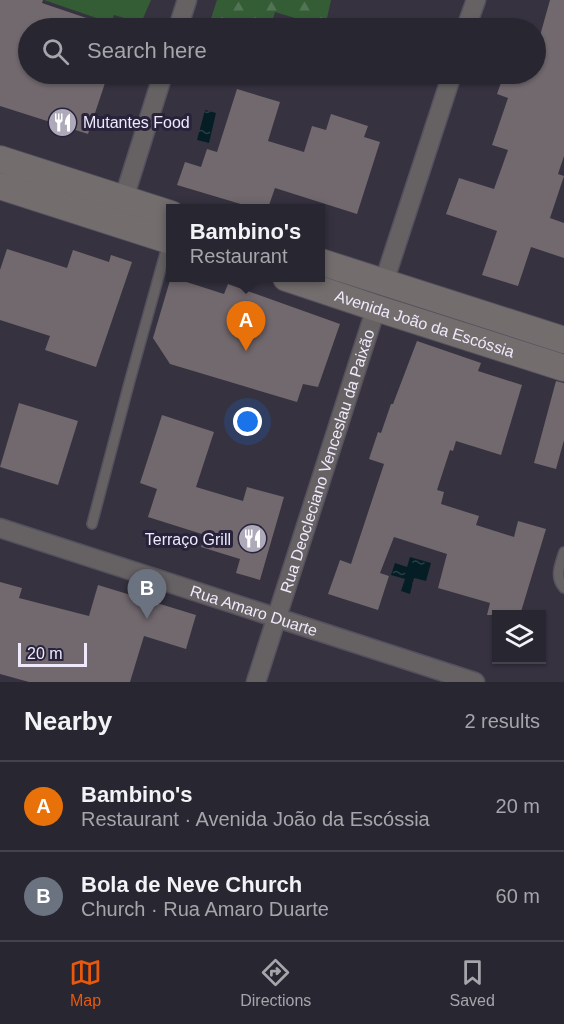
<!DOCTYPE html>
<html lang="en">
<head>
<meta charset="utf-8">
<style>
  :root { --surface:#282630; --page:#34323c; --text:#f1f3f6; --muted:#a5a5ab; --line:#44434c; --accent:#ea580c }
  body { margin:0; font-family:Helvetica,sans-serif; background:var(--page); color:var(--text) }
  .controls { position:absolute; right:18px; bottom:18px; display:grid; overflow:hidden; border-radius:0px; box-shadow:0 2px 4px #0004 }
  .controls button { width:54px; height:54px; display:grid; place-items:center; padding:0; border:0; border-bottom:2px solid var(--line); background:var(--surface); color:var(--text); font:30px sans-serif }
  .scale { position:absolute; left:18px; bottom:15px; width:69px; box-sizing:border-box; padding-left:6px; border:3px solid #eeeafc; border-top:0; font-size:16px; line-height:21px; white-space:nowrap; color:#eeeafc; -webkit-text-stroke:4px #29223b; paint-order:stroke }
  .you { position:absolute; left:248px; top:422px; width:21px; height:21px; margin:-15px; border:4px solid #fff; border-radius:50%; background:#1a73e8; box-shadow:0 0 0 9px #1a73e833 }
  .badge { display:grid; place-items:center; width:39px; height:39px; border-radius:50%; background:var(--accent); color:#fff; font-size:20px; font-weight:700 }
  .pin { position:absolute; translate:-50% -50px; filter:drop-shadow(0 2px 3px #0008) }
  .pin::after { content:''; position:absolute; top:32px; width:21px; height:18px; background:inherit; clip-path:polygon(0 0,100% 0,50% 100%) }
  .popup { position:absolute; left:166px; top:204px; width:159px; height:78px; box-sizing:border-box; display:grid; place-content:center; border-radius:0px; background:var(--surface); filter:drop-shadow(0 2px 4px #0005); font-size:20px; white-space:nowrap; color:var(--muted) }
  .popup b { font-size:22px; color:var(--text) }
  .popup::after { content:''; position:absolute; left:50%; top:100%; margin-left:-12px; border:12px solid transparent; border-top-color:var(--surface) }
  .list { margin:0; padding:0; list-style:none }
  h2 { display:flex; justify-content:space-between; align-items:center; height:78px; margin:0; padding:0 24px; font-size:26px }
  h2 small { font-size:20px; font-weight:400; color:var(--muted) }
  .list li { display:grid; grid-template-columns:39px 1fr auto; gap:18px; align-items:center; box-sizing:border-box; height:90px; padding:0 24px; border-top:2px solid var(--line) }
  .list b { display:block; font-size:22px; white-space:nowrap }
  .list p { margin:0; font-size:20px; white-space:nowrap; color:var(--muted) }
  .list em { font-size:20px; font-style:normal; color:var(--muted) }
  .icon { flex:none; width:33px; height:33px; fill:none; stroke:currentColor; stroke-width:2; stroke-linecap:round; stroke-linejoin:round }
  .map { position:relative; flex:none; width:564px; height:682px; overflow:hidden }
  .search { position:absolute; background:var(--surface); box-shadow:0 2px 4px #0004; left:18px; right:18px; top:18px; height:66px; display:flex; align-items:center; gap:15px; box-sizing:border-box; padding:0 21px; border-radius:33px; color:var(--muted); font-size:22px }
  .sheet { height:258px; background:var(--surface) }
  nav { display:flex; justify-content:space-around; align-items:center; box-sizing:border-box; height:84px; border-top:2px solid var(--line); background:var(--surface); font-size:16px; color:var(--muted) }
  nav a { display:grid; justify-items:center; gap:3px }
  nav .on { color:var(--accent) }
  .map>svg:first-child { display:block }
</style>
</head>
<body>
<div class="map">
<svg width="564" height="682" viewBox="0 0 564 682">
  <defs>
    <pattern id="forest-firs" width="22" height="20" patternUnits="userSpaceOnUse" patternTransform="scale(1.5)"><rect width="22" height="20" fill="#345d36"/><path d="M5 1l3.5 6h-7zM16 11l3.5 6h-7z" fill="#527454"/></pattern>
    <pattern id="water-ripples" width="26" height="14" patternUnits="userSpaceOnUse" patternTransform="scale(1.5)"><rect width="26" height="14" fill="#051d25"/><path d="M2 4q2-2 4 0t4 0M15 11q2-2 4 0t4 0" fill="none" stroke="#2a3e46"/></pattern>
  </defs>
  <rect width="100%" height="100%" fill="#363240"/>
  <polygon fill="#345d36" points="44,0 151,0 141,23 114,15 111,23"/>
  <polygon fill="url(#forest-firs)" points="217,0 331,0 325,27 275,12 270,28 208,28"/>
  <g fill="url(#water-ripples)">
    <polygon points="205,110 216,113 209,143 197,140"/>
    <polygon points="410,557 431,563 426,581 414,578 410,594 401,591 405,579 391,575 395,563 407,567"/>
  </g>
  <g fill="#72696e">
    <polygon points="0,0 43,0 42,3 107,25 106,28 28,28 28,74 108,74 88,134 0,106"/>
    <polygon points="550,0 564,0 564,156 558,174 564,176 550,218 564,223 564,258 531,247 518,286 482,275 497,231 446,214 459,178 494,189 508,150 492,145 508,98 497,94 504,74 536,74 536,50"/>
    <polygon points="237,89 280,102 268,141 304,152 312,126 326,130 331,114 368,126 364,137 380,142 357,214 275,188 268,208 254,208 177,185 185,162 201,167 207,149 217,152"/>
    <polygon points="7,249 67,268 73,250 109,262 111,255 132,262 96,367 45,350 50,336 0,320 0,270"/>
    <polygon points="171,277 224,294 228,284 340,324 318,387 303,384 297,402 170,364 153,338"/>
    <polygon points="417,341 481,363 478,371 522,385 501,455 456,441 453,451 450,450 437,490 444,492 441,504 479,516 476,525 514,537 518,521 546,529 520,615 487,615 490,603 438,588 447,554 394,537 380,573 389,576 378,610 328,594 340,560 351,564 384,464 369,459 378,432 381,433 391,404 393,404"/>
    <polygon points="556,381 564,383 564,440 556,469 534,463"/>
    <polygon points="19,403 78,421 58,485 0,467"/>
    <polygon points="162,415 214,432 196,487 243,501 247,487 284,497 260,580 236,573 240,559 201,547 205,535 148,517 157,489 140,483"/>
    <polygon points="0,582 22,588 19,598 89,616 98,585 196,615 186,649 144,636 130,682 29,682 0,674"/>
  </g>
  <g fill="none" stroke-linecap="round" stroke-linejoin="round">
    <defs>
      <g id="service">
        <polyline points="92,524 130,380 168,243"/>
        <path d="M564,552C560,565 554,577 564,588"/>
      </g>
      <g id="minor">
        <polyline points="178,28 187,0"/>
        <polyline points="466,28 476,0"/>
        <polyline points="124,198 163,74"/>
        <polyline points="384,282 452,74"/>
        <path id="s1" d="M0,528L475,682"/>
        <path id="s2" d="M256,682L376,308"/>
      </g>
      <g id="secondary">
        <polyline points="0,159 171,214"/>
        <polyline points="0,186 171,241"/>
        <polyline points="321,262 564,340"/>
        <path id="s3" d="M286,278L376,308L564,368"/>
      </g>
    </defs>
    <use href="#service" stroke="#54505d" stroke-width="12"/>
    <use href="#minor" stroke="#54505d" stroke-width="21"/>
    <use href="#secondary" stroke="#54505d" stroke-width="28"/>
    <use href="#service" stroke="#666264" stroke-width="9"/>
    <use href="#minor" stroke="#666264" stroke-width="18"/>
    <use href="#secondary" stroke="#736d6e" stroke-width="26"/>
  </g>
  <defs>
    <symbol id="restaurant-disc" viewBox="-11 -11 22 22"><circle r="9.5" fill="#aeaaba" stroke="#29223b"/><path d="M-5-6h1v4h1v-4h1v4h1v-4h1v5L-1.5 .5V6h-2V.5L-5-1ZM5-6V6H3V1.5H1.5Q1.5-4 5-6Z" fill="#fff"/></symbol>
  </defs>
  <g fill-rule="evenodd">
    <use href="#restaurant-disc" x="46" y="106" width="33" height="33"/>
    <use href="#restaurant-disc" x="236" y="522" width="33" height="33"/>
  </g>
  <g text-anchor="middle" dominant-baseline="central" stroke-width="6" stroke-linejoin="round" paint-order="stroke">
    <g font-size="16" fill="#eeeafc" stroke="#29223b" text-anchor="start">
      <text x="83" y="122">Mutantes Food</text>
      <text x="231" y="539" text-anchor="end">Terraço Grill</text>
    </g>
    <g font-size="16" fill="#eeeafc" stroke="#29223b">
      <text stroke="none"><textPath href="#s3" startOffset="146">Avenida João da Escóssia</textPath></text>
      <text stroke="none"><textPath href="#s2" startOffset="232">Rua Deocleciano Venceslau da Paixão</textPath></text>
      <text stroke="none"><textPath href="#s1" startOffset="267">Rua Amaro Duarte</textPath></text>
    </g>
  </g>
</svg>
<div class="controls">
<button><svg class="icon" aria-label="layers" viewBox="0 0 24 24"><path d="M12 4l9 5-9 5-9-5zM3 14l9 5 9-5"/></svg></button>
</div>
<div class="scale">20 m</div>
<div class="you"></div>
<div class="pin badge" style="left:246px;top:351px;background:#e8710a">A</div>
<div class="popup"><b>Bambino's</b>Restaurant</div>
<div class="pin badge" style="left:147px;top:619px;background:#6b7280">B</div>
<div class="search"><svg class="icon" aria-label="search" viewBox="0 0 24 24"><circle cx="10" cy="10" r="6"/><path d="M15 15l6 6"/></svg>Search here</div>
</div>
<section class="sheet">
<h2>Nearby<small>2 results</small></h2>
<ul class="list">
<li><span class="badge" style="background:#e8710a">A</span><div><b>Bambino's</b><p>Restaurant · Avenida João da Escóssia</p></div><em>20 m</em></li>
<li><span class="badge" style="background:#6b7280">B</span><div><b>Bola de Neve Church</b><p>Church · Rua Amaro Duarte</p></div><em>60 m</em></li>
</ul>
</section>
<nav>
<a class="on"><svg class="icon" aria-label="map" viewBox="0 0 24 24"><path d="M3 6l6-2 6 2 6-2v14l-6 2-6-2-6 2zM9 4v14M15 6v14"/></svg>Map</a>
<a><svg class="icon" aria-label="directions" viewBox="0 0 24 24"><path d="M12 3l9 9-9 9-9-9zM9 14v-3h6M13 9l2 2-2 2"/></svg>Directions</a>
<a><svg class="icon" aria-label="saved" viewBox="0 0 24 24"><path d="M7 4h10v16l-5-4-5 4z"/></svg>Saved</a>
</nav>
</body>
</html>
